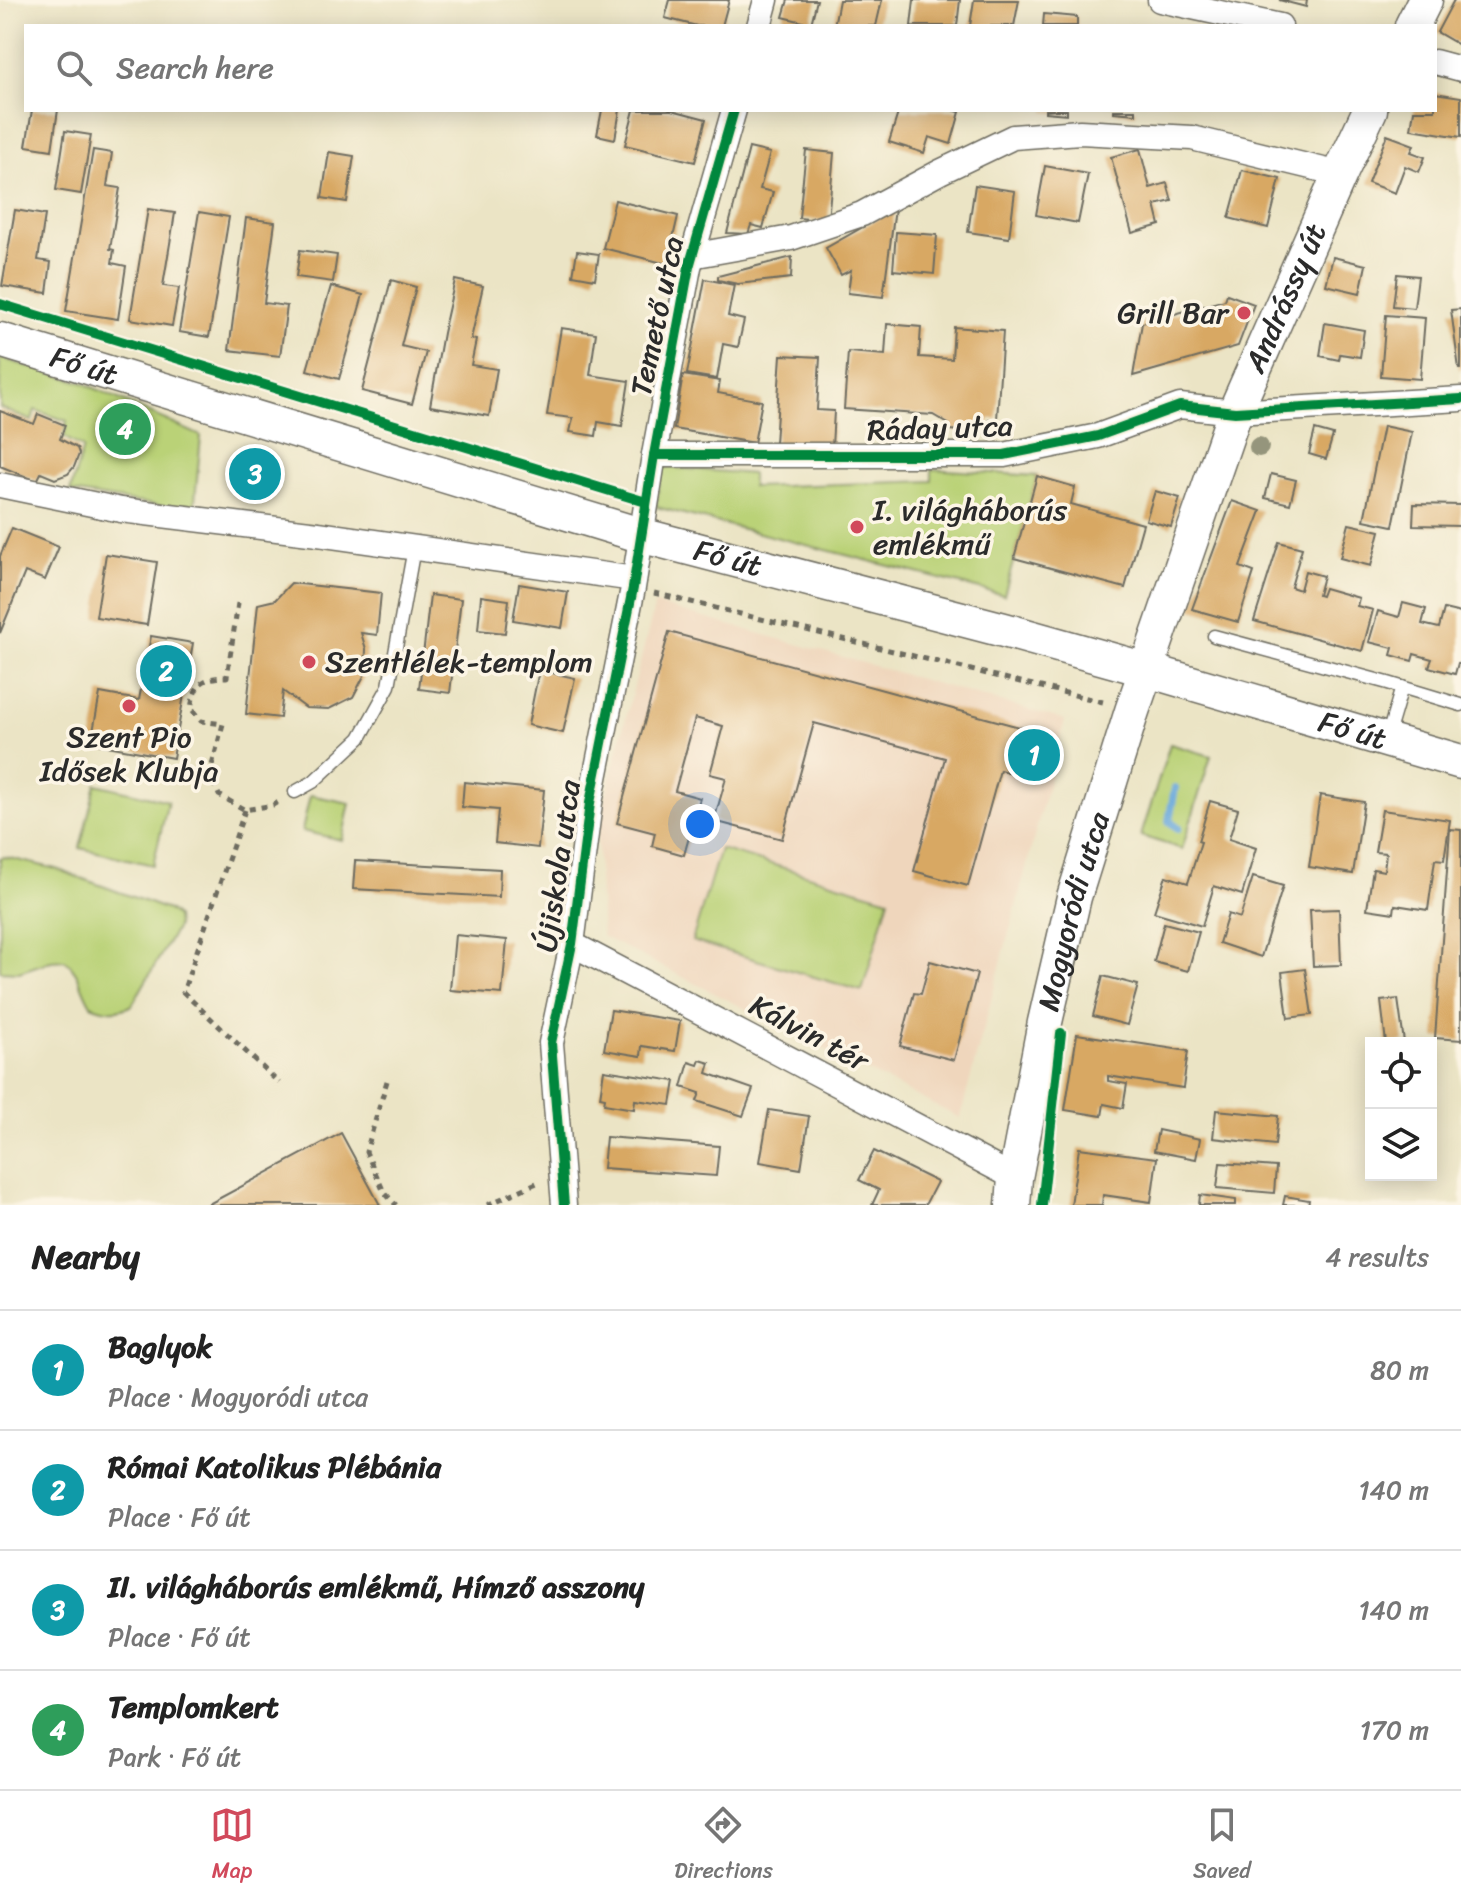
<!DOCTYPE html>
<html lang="en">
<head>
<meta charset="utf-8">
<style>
  :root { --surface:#fff; --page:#f6f6f6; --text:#222; --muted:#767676; --line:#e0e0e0; --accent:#d1495b }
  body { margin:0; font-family:Sriracha,sans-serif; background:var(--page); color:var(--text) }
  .controls { position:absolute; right:24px; bottom:24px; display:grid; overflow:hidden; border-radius:0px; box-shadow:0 4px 20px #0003 }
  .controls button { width:72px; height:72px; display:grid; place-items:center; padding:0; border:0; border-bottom:2px solid var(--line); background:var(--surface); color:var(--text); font:40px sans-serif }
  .you { position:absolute; left:700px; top:824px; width:28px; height:28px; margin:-20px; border:6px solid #fff; border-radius:50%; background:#1a73e8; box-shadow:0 0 0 12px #1a73e833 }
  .badge { display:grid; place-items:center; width:52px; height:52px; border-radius:50%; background:var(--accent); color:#fff; font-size:26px; font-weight:700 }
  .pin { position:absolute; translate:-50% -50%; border:4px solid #fff; box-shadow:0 2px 8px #0006 }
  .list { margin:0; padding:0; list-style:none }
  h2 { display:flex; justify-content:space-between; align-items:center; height:104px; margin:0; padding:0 32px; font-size:34px }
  h2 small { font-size:26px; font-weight:400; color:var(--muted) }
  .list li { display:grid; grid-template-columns:52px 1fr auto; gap:24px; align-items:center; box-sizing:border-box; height:120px; padding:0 32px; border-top:2px solid var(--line) }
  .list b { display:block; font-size:30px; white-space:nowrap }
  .list p { margin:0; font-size:26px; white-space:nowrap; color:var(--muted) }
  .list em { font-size:26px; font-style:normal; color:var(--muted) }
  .icon { flex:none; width:44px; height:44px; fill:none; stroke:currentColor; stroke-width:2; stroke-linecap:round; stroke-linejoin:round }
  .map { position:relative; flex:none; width:1461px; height:1205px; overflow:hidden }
  .search { position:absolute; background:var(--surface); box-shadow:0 4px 20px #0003; left:24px; right:24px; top:24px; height:88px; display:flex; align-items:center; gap:20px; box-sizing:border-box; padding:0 28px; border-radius:0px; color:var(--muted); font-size:30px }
  .sheet { height:584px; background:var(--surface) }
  nav { display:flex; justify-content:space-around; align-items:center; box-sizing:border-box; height:112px; border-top:2px solid var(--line); background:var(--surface); font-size:22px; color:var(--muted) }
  nav a { display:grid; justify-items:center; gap:4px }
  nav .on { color:var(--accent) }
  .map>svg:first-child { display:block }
</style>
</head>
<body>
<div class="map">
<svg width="1461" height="1205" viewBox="0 0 1461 1205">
  <rect width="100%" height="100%" fill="#fcf5e5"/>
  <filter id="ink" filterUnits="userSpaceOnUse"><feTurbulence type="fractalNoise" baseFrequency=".0125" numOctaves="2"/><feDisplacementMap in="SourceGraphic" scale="16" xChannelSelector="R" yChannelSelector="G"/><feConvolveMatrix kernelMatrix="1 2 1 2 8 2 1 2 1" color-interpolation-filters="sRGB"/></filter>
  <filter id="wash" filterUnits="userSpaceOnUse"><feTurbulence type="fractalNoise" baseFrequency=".006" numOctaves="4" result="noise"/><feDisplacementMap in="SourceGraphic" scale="32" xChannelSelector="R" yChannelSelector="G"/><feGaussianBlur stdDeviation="1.8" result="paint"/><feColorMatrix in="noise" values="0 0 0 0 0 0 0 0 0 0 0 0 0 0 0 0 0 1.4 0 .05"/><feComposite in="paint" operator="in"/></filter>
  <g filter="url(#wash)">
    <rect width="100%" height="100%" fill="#ebe4c5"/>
    <polygon fill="#efd6bc" points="655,604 1065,720 960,1118 602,936 597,831"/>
    <g fill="#bad277" stroke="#727e51" stroke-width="2">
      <polygon points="0,358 81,382 201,436 194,511 70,492 83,448 64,437 67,421 35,410 32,421 0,408"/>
      <polygon points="662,467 752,474 752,487 932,481 932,469 1037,476 1004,595 656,507"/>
      <polygon points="1170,744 1211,756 1182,849 1141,836"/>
      <polygon points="96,784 168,801 153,865 80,848"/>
      <polygon points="310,795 350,803 342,840 302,831"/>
      <polygon points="720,849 889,899 862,991 692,941"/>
      <path d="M5,857L56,869L168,910L176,917L177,927L132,1005C117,1013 105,1011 91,1005C80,988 81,973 65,960L51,961L19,972L0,971V858Z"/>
    </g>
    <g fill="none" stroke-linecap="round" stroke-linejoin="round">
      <polyline stroke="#68a8db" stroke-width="8" points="1175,788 1169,821 1178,828"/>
    </g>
    <g id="blocks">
      <g fill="#d8a863">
        <polygon points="670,0 729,0 722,26 697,26 665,18"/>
        <polygon points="788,0 817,0 811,24 783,17"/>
        <polygon points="839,0 882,0 876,26 834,26"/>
        <polygon points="914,0 960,0 957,26 911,26"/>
        <polygon points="974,0 1019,0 1014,26 970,26"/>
        <polygon points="1279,0 1307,0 1306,7"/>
        <polygon points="1454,0 1461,0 1461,46 1437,32"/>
        <polygon points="1044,14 1077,17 1077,26 1043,26"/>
        <polygon points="1435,93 1461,97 1461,137 1411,129 1414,110 1435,110"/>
        <polygon points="32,110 58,110 52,150 26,146"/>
        <polygon points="602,110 620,110 615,139 597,135"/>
        <polygon points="634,110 672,110 706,119 695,162 625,145"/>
        <polygon points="899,110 952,110 960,112 951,144 929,137 924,153 889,142"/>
        <polygon points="1045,110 1067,110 1067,114 1045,112"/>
        <polygon points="1114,110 1136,110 1136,114 1114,112"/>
        <polygon points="65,131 91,135 81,194 56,190"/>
        <polygon points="1387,135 1414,145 1411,152 1425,157 1419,172 1405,166 1395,193 1368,183"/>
        <polygon points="749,148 770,153 760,189 773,192 763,228 751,225 748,234 727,233"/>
        <polygon points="1140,149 1150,188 1167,183 1172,201 1155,205 1160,225 1132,233 1111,157"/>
        <polygon points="93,150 112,153 107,186 120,188 110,249 114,250 112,263 126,266 118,319 66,311"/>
        <polygon points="806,150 834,153 828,221 799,218"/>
        <polygon points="329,152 354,156 347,202 322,198"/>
        <polygon points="1045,166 1088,174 1078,223 1036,215"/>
        <polygon points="1242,170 1280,179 1268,228 1229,218"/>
        <polygon points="975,185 1015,191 1009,238 968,232"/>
        <polygon points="615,200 678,216 667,264 603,248"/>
        <polygon points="148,209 175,213 163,286 179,288 172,326 130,319"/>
        <polygon points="895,209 883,297 848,293 851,270 841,275 826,248"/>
        <polygon points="15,210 45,215 38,260 51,262 47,293 2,286"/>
        <polygon points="199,212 229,217 209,337 179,332"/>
        <polygon points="246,218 275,222 264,303 287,306 280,356 229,350"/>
        <polygon points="896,232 937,235 934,274 893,270"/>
        <polygon points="300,250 337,255 333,282 296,277"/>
        <polygon points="577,251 599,254 595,279 573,275"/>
        <polygon points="792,257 791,278 738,284 718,280 718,276"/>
        <polygon points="1333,257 1366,265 1360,293 1326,285"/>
        <polygon points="1397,274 1418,276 1414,308 1393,306"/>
        <polygon points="705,279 734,285 728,316 744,320 738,347 723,344 717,379 687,374"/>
        <polygon points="391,280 416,287 401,346 426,352 412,404 362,391"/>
        <polygon points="455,280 483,286 471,339 476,340 471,365 497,369 489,416 430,406 443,333"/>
        <polygon points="331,286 363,295 339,379 307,370"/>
        <polygon points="1227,294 1254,304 1238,346 1133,376 1142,323 1225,300"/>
        <polygon points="1461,309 1461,369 1459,369 1451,310"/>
        <polygon points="1386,315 1425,318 1420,379 1381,376"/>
        <polygon points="1325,323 1364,330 1360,357 1340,354 1339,360 1320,356"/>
        <polygon points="887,324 921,327 919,357 952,359 954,327 1003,331 997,419 989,419 988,433 949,430 950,425 933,415 844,409 848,352 885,355"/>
        <polygon points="561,328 596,333 590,375 629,381 622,426 598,422 596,436 570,432 573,418 547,415"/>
        <polygon points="781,355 820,357 817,410 834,411 832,447 775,443"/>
        <polygon points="683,375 720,381 718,393 762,401 754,443 674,429"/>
        <polygon points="0,411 34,424 38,414 65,425 60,439 77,448 79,454 74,467 68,474 55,479 41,473 37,481 0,466"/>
        <polygon points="1383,426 1412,432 1393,526 1364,520"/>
        <polygon points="1315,430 1333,435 1326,459 1309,454"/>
        <polygon points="1271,474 1296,480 1290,504 1265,498"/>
        <polygon points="1037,476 1075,487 1071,504 1143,524 1125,588 1014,558"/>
        <polygon points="1155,491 1180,498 1171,527 1146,520"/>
        <polygon points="1232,501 1261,511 1240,567 1254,572 1238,622 1192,609"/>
        <polygon points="1414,504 1461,505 1461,526 1413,525"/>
        <polygon points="1349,524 1380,531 1371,566 1340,558"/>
        <polygon points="12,528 59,547 45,580 25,572 0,633 0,556"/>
        <polygon points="1279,542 1302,548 1291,587 1300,590 1305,571 1323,576 1318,595 1321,596 1324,588 1359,598 1357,606 1373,610 1362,651 1254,621"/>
        <polygon points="106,554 157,562 147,625 96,617"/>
        <polygon points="291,583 381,593 377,635 361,633 366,649 365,674 353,697 329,709 306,708 283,691 280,718 246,714 258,604 275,600"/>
        <polygon points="519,584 568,592 562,628 513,620"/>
        <polygon points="430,595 461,599 450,693 419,689"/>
        <polygon points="481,596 509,600 505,633 478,630"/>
        <polygon points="1403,603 1426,609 1422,624 1439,628 1444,609 1461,613 1461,664 1458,663 1455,674 1429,667 1432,659 1414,654 1412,661 1391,655 1393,648 1369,642 1378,611 1399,617"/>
        <polygon points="669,632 1023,728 1010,773 1000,770 968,886 914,871 945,758 814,723 782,839 714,821 726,778 710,774 723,726 695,718 675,791 700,798 684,855 652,846 655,833 617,823"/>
        <polygon points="151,636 193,643 173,758 91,743 100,693 139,700"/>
        <polygon points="539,670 575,678 563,733 528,725"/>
        <polygon points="464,782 544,790 538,848 495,843 498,810 462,807"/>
        <polygon points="1320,795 1364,802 1353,874 1309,867"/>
        <polygon points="1210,801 1238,809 1229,839 1256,848 1242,895 1214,886 1202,926 1154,912 1166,876 1188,883 1201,842 1198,841"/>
        <polygon points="1382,810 1450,820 1444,860 1435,859 1428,910 1395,905 1394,913 1367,909 1373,869 1384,871 1386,853 1375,852"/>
        <polygon points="1450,829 1461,830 1461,1040 1435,1038"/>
        <polygon points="355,861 500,869 499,897 353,889"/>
        <polygon points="1253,877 1283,886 1261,957 1219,943 1228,914 1240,918"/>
        <polygon points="1339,909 1341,965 1313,966 1310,910"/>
        <polygon points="1164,923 1199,932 1188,971 1154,962"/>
        <polygon points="455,935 507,940 502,994 450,990"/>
        <polygon points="930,961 977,974 954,1060 900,1046 914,993 921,994"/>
        <polygon points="1305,969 1312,1015 1288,1018 1282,972"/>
        <polygon points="1103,976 1138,985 1127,1025 1093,1016"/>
        <polygon points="1398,999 1404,1042 1386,1043 1381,1001"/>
        <polygon points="611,1010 680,1021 675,1051 642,1046 641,1056 604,1050"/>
        <polygon points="1077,1034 1188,1051 1183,1088 1108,1076 1108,1081 1127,1084 1123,1108 1104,1104 1102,1116 1065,1110"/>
        <polygon points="700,1060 710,1063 707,1073 753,1089 743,1116 697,1101 700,1093 682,1087 689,1062 698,1065"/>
        <polygon points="604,1070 675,1081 671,1105 635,1100 634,1109 604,1104 605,1098 600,1097"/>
        <polygon points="769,1110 809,1116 801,1169 760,1162"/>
        <polygon points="1216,1110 1278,1116 1275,1145 1213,1138"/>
        <polygon points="1158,1130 1200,1139 1196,1159 1154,1151"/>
        <polygon points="341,1133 380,1205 207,1205"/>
        <polygon points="606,1137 719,1146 716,1176 603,1168"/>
        <polygon points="1079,1148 1157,1158 1151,1202 1103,1195 1102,1205 1071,1205"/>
        <polygon points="874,1151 937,1182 925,1205 872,1205 879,1190 859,1180"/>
        <polygon points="1220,1163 1276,1167 1274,1193 1217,1188"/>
        <polygon points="1200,1195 1236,1200 1236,1205 1199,1205"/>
        <polygon points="1285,1196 1309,1200 1308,1205 1283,1205"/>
      </g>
    </g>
  </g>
  <g filter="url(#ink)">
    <use href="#blocks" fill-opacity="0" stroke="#6e6c61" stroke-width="2"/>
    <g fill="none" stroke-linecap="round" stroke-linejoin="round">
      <defs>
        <g id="lane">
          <polyline points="1214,636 1388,683 1461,705"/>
          <polyline points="1387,738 1402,687"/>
          <polyline points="295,792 313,782 360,738 389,686 412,559 413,547"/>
        </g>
        <g id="street">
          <polyline points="1160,0 1280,26"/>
          <polyline points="759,26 766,0"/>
          <polyline points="1435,62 1461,69"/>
          <polyline points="691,256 791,238 862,214 940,172 1013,137 1080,132 1192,138 1340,174"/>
          <polyline points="654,455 1004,455 1098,436 1180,406 1235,412 1461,399"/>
          <polyline points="0,485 121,510 318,534 634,579"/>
          <polyline points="572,944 1015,1178"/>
          <polyline points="564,1205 551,1043 572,944 590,803 633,588 654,455 689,267 734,110"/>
        </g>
        <g id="secondary">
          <polyline points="1412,26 1425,0"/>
          <path id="s1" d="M0,340L640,535L1004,630L1147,670L1461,762"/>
          <path id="s2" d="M1013,1205L1015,1178L1045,1022L1074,897L1132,711L1235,412L1340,174L1370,110"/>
        </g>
      </defs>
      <use href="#lane" stroke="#6e6c61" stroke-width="15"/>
      <use href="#street" stroke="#6e6c61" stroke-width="27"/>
      <use href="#secondary" stroke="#6e6c61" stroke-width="37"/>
      <g stroke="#6e6c61" stroke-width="5" stroke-dasharray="6 6" stroke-linecap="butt">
        <polyline points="654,593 1107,703"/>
        <path d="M238,603L227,677C202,677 195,684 191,708L201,721L223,724L210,773L219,795L245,810L273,805L281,800"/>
        <polyline points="245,810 183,992 279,1083"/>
        <polyline points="387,1081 366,1152 384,1192 396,1205"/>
        <polyline points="487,1205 539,1182"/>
      </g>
      <use href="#lane" stroke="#fff" stroke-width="12"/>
      <use href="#street" stroke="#fff" stroke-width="24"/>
      <use href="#secondary" stroke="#fff" stroke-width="34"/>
      <defs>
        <g id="cycleway">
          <polyline points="0,304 646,502"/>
          <polyline points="654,455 1004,455 1098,436 1180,406 1235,412 1461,399"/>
          <polyline points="564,1205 551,1043 572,944 590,803 633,588 654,455 689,267 734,110"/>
          <polyline points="1042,1205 1061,1033"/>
        </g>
      </defs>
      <use href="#cycleway" stroke="#fcf5e5" stroke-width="15"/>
      <use href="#cycleway" stroke="#00873e" stroke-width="10"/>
    </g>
    <circle fill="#95957b" cx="1259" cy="447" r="10"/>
  </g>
  <g fill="#d1495b" stroke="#fcf5e5" stroke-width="3">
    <circle cx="1244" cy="313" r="8"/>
    <circle cx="857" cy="527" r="8"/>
    <circle cx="309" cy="662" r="8"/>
    <circle cx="129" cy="706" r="8"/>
  </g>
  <g text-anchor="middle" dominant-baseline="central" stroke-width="7" stroke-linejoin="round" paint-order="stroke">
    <g font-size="30" fill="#2b2b2b" stroke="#fcf5e5">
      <text stroke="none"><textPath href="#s2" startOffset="950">Andrássy út</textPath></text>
      <text transform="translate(657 316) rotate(-78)">Temető utca</text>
      <text stroke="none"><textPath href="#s1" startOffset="88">Fő út</textPath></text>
      <text transform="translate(940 428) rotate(-2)">Ráday utca</text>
      <text stroke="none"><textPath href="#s1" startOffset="760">Fő út</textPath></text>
      <text stroke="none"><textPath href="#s1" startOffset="1408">Fő út</textPath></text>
      <text transform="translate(558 866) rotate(-82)">Újiskola utca</text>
      <text stroke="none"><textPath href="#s2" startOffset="300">Mogyoródi utca</textPath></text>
      <text transform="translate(809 1033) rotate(28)">Kálvin tér</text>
    </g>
    <g font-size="30" fill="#2b2b2b" stroke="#fcf5e5" text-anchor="start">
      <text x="1228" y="313" text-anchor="end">Grill Bar</text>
      <text x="873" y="510">I. világháborús<tspan x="873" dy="34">emlékmű</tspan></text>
      <text x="325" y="662">Szentlélek-templom</text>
      <text x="129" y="737" text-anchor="middle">Szent Pio<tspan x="129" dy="34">Idősek Klubja</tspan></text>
    </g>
  </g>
</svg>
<div class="controls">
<button><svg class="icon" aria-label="locate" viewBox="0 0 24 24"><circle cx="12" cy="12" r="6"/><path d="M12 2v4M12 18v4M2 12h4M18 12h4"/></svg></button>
<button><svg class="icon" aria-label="layers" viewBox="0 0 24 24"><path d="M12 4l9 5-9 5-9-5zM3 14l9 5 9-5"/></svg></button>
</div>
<div class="you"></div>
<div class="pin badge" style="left:1034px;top:755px;background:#0f9aa8">1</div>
<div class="pin badge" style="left:166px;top:671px;background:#0f9aa8">2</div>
<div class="pin badge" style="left:255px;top:474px;background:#0f9aa8">3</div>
<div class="pin badge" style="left:125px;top:429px;background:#2e9e5b">4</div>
<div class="search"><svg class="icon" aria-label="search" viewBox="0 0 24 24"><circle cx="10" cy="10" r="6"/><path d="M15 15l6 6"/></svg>Search here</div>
</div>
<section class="sheet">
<h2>Nearby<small>4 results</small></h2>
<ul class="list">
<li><span class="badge" style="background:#0f9aa8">1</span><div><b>Baglyok</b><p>Place · Mogyoródi utca</p></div><em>80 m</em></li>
<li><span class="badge" style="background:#0f9aa8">2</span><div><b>Római Katolikus Plébánia</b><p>Place · Fő út</p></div><em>140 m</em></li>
<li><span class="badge" style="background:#0f9aa8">3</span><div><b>II. világháborús emlékmű, Hímző asszony</b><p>Place · Fő út</p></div><em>140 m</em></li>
<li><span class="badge" style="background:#2e9e5b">4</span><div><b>Templomkert</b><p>Park · Fő út</p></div><em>170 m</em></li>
</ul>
</section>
<nav>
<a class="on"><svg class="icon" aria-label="map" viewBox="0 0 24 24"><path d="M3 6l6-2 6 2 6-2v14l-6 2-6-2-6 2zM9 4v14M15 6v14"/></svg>Map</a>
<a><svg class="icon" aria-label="directions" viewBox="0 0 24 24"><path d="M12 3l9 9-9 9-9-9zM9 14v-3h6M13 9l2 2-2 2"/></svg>Directions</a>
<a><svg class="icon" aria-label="saved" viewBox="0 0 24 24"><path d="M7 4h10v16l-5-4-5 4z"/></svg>Saved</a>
</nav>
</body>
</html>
